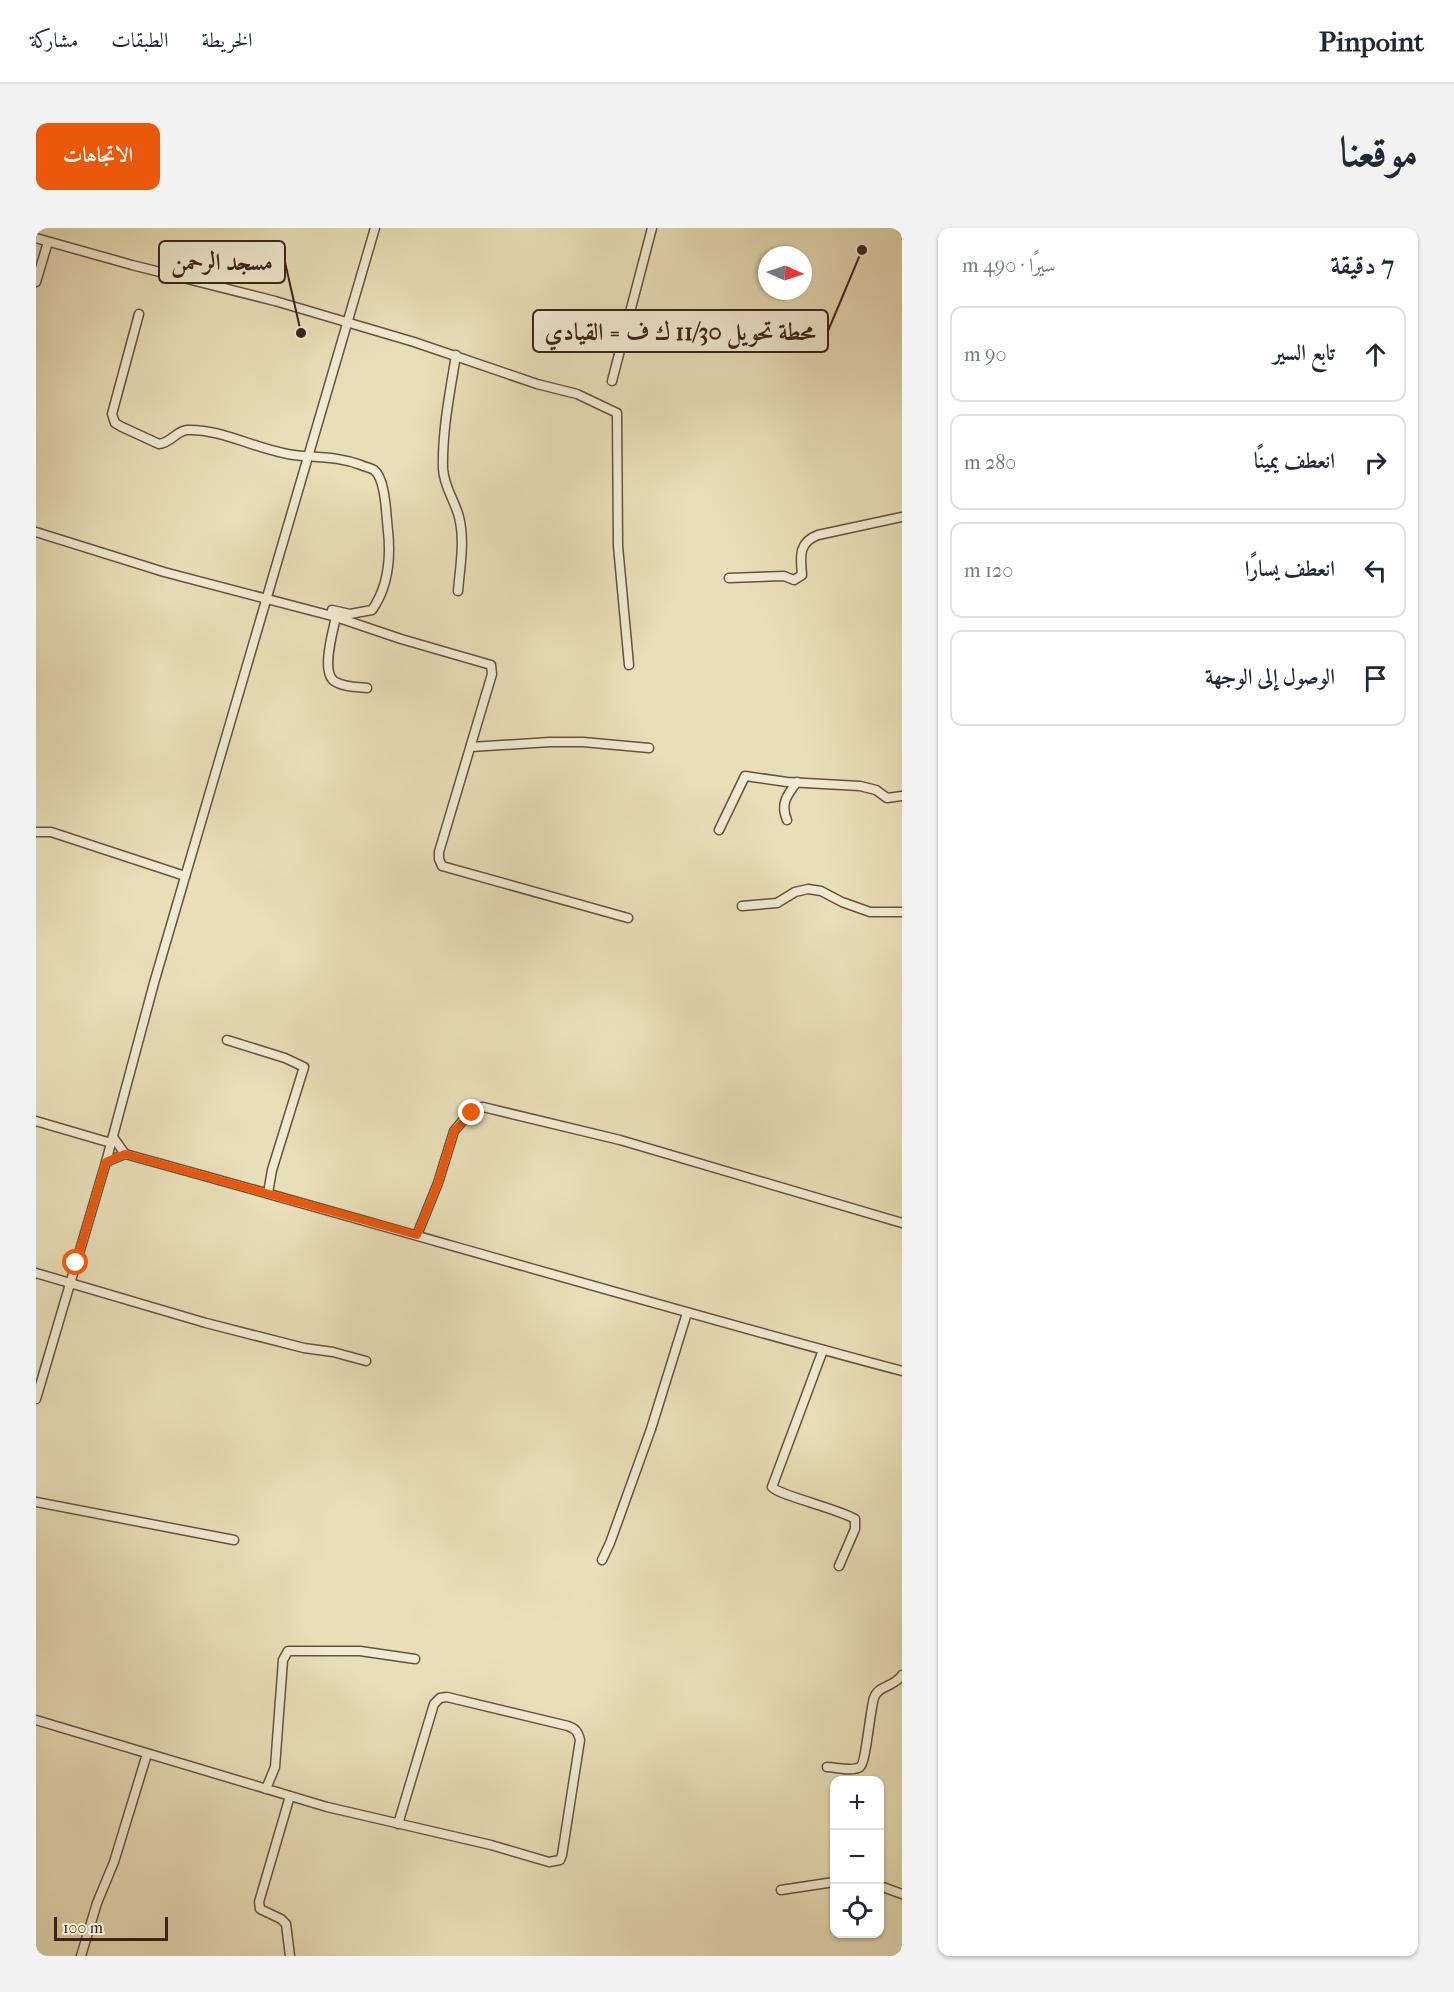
<!DOCTYPE html>
<html lang="ar">
<head>
<meta charset="utf-8">
<style>
  :root { --surface:#fff; --page:#f2f2f3; --text:#1f2937; --muted:#747a83; --line:#e0e1e3; --accent:#ea580c }
  body { margin:0; font-family:"IM FELL French Canon",Amiri,serif; background:var(--page); color:var(--text); direction:rtl }
  .controls { position:absolute; right:18px; bottom:18px; display:grid; overflow:hidden; border-radius:12px; box-shadow:0 2px 4px #0004 }
  .controls button { width:54px; height:54px; display:grid; place-items:center; padding:0; border:0; border-bottom:2px solid var(--line); background:var(--surface); color:var(--text); font:30px sans-serif }
  .compass { position:absolute; left:722px; top:18px; width:54px; height:54px; border-radius:50%; background:var(--surface); box-shadow:0 2px 4px #0004; rotate:93deg }
  .scale { position:absolute; left:18px; bottom:15px; width:114px; box-sizing:border-box; padding-left:6px; border:3px solid #3b2419; border-top:0; font-size:16px; line-height:21px; white-space:nowrap; color:#3b2419; -webkit-text-stroke:4px #f0ead0; paint-order:stroke }
  .stop { position:absolute; width:18px; height:18px; margin:-14px; border:4px solid #ea580c; border-radius:50%; background:#fff }
  .stop.end { background:#ea580c; border-color:#fff; box-shadow:0 2px 6px #0008 }
  .list { margin:0; padding:0; list-style:none }
  h2 { display:flex; justify-content:space-between; align-items:center; height:78px; margin:0; padding:0 24px; font-size:26px }
  h2 small { font-size:20px; font-weight:400; color:var(--muted) }
  .list li { display:grid; grid-template-columns:39px 1fr auto; gap:18px; align-items:center; box-sizing:border-box; height:96px; margin:0 12px 12px; padding:0 12px; border:2px solid var(--line); border-radius:12px }
  .list b { display:block; font-size:22px; white-space:nowrap }
  .list em { font-size:20px; font-style:normal; color:var(--muted) }
  .icon { flex:none; width:33px; height:33px; fill:none; stroke:currentColor; stroke-width:2; stroke-linecap:round; stroke-linejoin:round }
  .map { position:relative; flex:none; width:866px; height:1728px; overflow:hidden; direction:ltr; border-radius:12px }
  header { display:flex; align-items:center; gap:36px; box-sizing:border-box; height:84px; padding:0 30px; background:var(--surface); border-bottom:2px solid var(--line) }
  header strong { font-size:28px }
  nav { display:flex; gap:33px; margin-inline-start:auto; font-size:21px }
  .intro { display:flex; align-items:center; justify-content:space-between; box-sizing:border-box; height:144px; padding:0 36px }
  h1 { margin:0; font-size:42px }
  .button { padding:15px 27px; border-radius:12px; background:var(--accent); color:#fff; font-size:21px; font-weight:700 }
  main { display:flex; gap:36px; padding:0 36px }
  aside { flex:1; background:var(--surface); border-radius:12px; box-shadow:0 2px 4px #0004 }
  .map>svg:first-child { display:block }
</style>
</head>
<body>
<header>
<strong>Pinpoint</strong>
<nav><a>الخريطة</a><a>الطبقات</a><a>مشاركة</a></nav>
</header>
<div class="intro"><h1>موقعنا</h1><a class="button">الاتجاهات</a></div>
<main>
<aside>
<h2>7 دقيقة<small>سيرًا · 490 m</small></h2>
<ul class="list">
<li><svg class="icon" aria-label="ahead" viewBox="0 0 24 24"><path d="M12 20V5M6 11l6-6 6 6"/></svg><div><b>تابع السير</b></div><em>90 m</em></li>
<li><svg class="icon" aria-label="right" viewBox="0 0 24 24"><path d="M7 20v-9h11M14 6l5 5-5 5"/></svg><div><b>انعطف يمينًا</b></div><em>280 m</em></li>
<li><svg class="icon" aria-label="left" viewBox="0 0 24 24"><path d="M17 20v-9H6M10 6l-5 5 5 5"/></svg><div><b>انعطف يسارًا</b></div><em>120 m</em></li>
<li><svg class="icon" aria-label="arrive" viewBox="0 0 24 24"><path d="M6 21V4h12l-3 4 3 4H6"/></svg><div><b>الوصول إلى الوجهة</b></div></li>
</ul>
</aside>
<div class="map">
<svg width="866" height="1728" viewBox="0 0 866 1728">
  <rect width="100%" height="100%" fill="#e8deb7"/>
  <filter id="stains"><feTurbulence type="fractalNoise" baseFrequency=".00333" numOctaves="4"/><feColorMatrix values="0 0 0 0 .2 0 0 0 0 .09 0 0 0 0 .02 0 0 0 .5 -.17"/></filter>
  <radialGradient id="worn" r=".72"><stop offset=".6" stop-color="#630" stop-opacity="0"/><stop offset="1" stop-color="#630" stop-opacity=".3"/></radialGradient>
  <g fill="none" stroke-linecap="round" stroke-linejoin="round">
    <defs>
      <g id="minor">
        <polyline points="0,10 96,37 239,73 378,114 501,156 541,166 581,185 582,318 593,437"/>
        <polyline points="0,54 12,14"/>
        <path d="M103,86L76,186L79,195L86,199L123,216C135,215 140,203 151,202C184,200 224,223 258,227C283,230 300,228 325,237C329,239 335,240 338,242C350,251 350,288 352,303C355,331 352,359 336,382L314,386L296,382"/>
        <path d="M420,127C414,164 406,203 407,241C408,259 419,273 423,289C429,313 424,339 422,363"/>
        <polyline points="576,153 616,0"/>
        <polyline points="0,304 128,344 300,389 365,411 455,437 456,446 403,624 403,631 406,638 592,690"/>
        <path d="M693,350L748,348L758,352L766,347C764,327 763,314 782,307L866,289"/>
        <path d="M300,389C297,403 285,443 298,453C307,459 320,459 331,460"/>
        <polyline points="435,519 514,514 547,514 613,520"/>
        <path d="M751,592C744,576 751,567 761,554"/>
        <polyline points="683,602 709,548 751,554 824,558 840,562 851,570 866,568"/>
        <polyline points="0,604 15,604 149,648"/>
        <polyline points="706,678 741,675 759,664 772,661 785,663 806,674 834,684 866,684"/>
        <polyline points="191,812 249,830 268,839 236,942 232,965"/>
        <polyline points="0,893 75,915"/>
        <polyline points="77,909 89,926"/>
        <path d="M70,934L89,926C349,997 606,1074 866,1143"/>
        <polyline points="381,1007 402,955 418,903 430,889 442,880 447,879 584,912 866,995"/>
        <polyline points="0,1045 170,1095 268,1120 297,1124 330,1133"/>
        <path d="M787,1122L736,1259C742,1267 803,1281 819,1291V1301L803,1338"/>
        <polyline points="0,1171 70,934 118,755 339,0"/>
        <polyline points="0,1274 198,1312"/>
        <polyline points="566,1332 574,1315 615,1201 651,1085"/>
        <path d="M0,1492L291,1579L455,1617L513,1634L524,1632L526,1627L544,1512C542,1504 540,1501 532,1498L411,1469L404,1470L398,1476L362,1596"/>
        <path d="M791,1539C799,1539 816,1544 824,1539C830,1535 834,1482 838,1470C842,1457 859,1459 866,1447"/>
        <polyline points="230,1561 239,1539 247,1432 252,1423 324,1423 379,1431"/>
        <polyline points="844,1658 866,1666"/>
        <polyline points="745,1662 798,1654"/>
        <polyline points="45,1728 61,1675 78,1634 111,1526"/>
        <polyline points="254,1728 250,1696 245,1691 224,1681 223,1674 254,1568"/>
      </g>
    </defs>
    <use href="#minor" stroke="#665240" stroke-width="11"/>
    <use href="#minor" stroke="#f0ead0" stroke-width="8"/>
  </g>
  <g fill="none" stroke-linecap="round" stroke-linejoin="round">
    <polyline stroke="#ea580c" stroke-width="8" points="40,1035 70,934 89,926 381,1007 402,955 418,903 436,885"/>
  </g>
  <path fill="none" stroke="#3b2419" stroke-width="2" d="M265 105L249 34M826 22L792 103"/>
  <g fill="#3b2419" stroke="#f0ead0" stroke-width="2">
    <circle cx="265" cy="105" r="6"/>
    <circle cx="826" cy="22" r="6"/>
  </g>
  <g fill="#f0ead0" stroke="#3b2419" stroke-width="2">
    <rect x="123" y="13" width="126" height="42" rx="6"/>
    <rect x="497" y="82" width="295" height="42" rx="6"/>
  </g>
  <g font-size="24" text-anchor="middle" font-weight="bold" fill="#3b2419">
    <text x="186" y="42">مسجد الرحمن</text>
    <text x="644" y="112">محطة تحويل 11/30 ك ف = القيادي</text>
  </g>
  <rect width="100%" height="100%" filter="url(#stains)"/>
  <rect width="100%" height="100%" fill="url(#worn)"/>
</svg>
<div class="controls">
<button>+</button>
<button>−</button>
<button><svg class="icon" aria-label="locate" viewBox="0 0 24 24"><circle cx="12" cy="12" r="6"/><path d="M12 2v4M12 18v4M2 12h4M18 12h4"/></svg></button>
</div>
<svg class="compass" viewBox="-18 -18 36 36"><path d="M0-13l5 13h-10z" fill="#e53935"/><path d="M0 13l5-13h-10z" fill="#747a83"/></svg>
<div class="scale">100 m</div>
<div class="stop" style="left:40px;top:1035px"></div>
<div class="stop end" style="left:436px;top:885px"></div>
</div>
</main>
</body>
</html>
